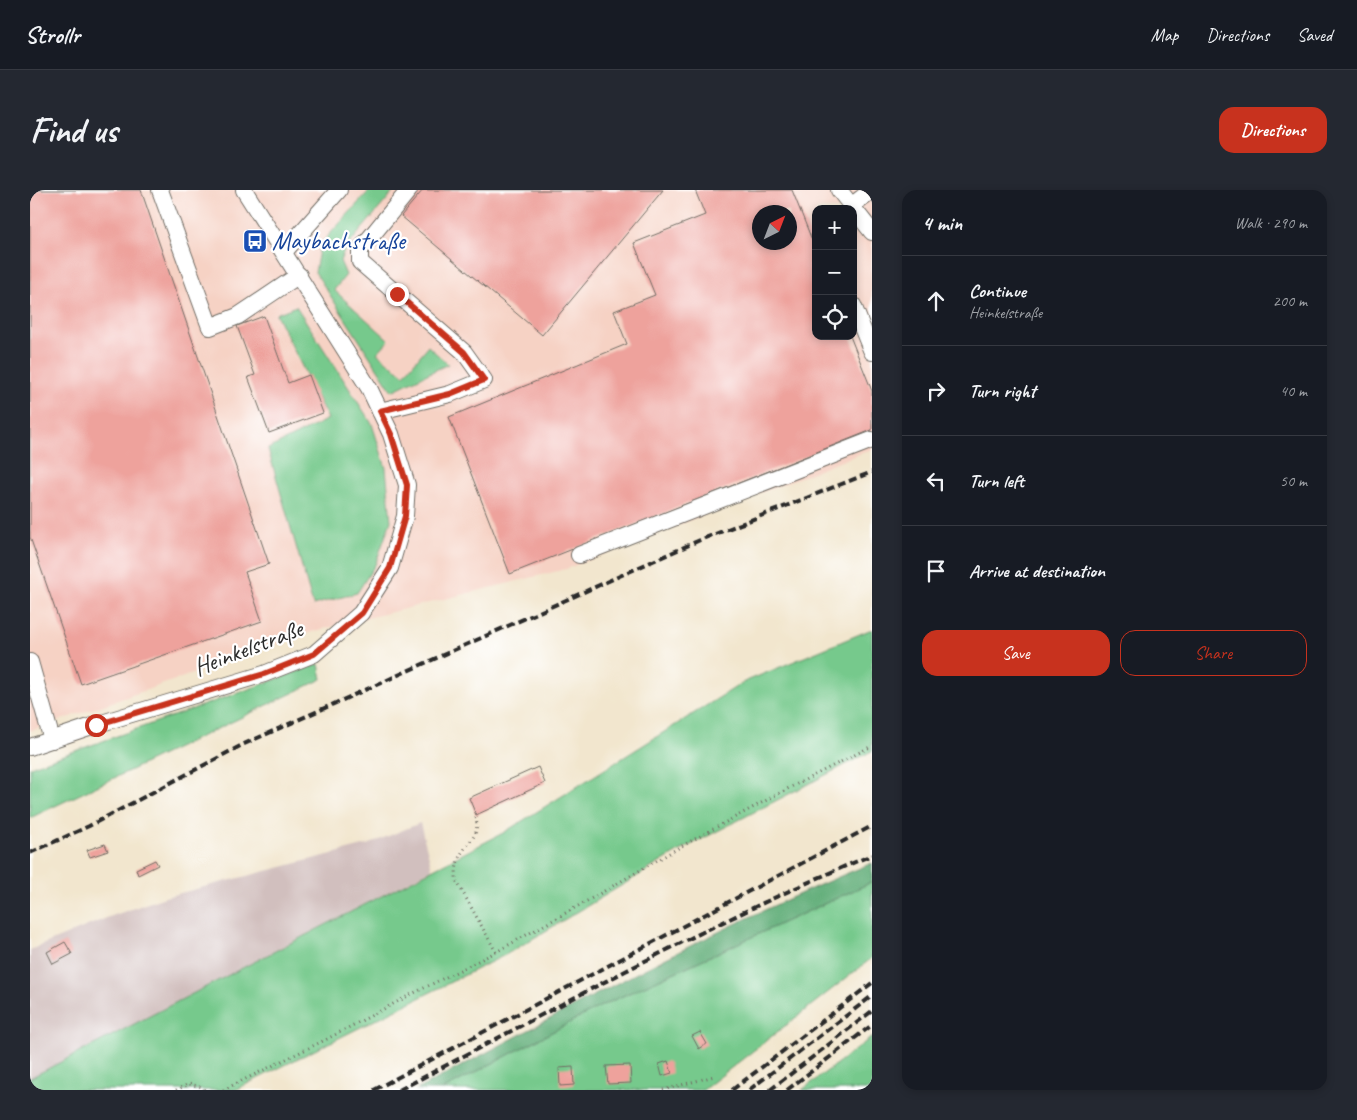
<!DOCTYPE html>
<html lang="en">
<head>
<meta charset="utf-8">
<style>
  :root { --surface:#171b24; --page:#242831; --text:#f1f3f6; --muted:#9ea1a6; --line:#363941; --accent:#c8321e }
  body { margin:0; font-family:Caveat,sans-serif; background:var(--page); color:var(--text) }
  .controls { position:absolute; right:15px; top:15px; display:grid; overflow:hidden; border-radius:10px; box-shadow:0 2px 8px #0003 }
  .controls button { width:45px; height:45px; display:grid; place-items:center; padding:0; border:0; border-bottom:1px solid var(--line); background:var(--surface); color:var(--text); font:25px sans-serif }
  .compass { position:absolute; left:722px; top:15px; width:45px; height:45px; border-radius:50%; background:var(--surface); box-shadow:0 2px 8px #0003; rotate:42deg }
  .stop { position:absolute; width:15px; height:15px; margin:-11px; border:4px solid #c8321e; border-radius:50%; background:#fff }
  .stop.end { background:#c8321e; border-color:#fff; box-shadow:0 1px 5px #0008 }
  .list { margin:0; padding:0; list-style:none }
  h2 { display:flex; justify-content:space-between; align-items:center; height:65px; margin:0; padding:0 20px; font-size:21px }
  h2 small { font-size:16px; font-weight:400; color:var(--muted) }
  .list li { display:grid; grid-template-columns:32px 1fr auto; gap:15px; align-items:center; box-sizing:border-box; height:90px; padding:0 20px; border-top:1px solid var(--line) }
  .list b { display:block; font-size:19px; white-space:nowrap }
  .list p { margin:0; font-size:16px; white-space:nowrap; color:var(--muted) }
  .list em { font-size:16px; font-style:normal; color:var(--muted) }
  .actions { display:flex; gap:10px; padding:15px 20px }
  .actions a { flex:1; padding:11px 0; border:1px solid var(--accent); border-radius:15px; text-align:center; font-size:18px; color:var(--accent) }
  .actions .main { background:var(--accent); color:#fff }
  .icon { flex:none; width:28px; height:28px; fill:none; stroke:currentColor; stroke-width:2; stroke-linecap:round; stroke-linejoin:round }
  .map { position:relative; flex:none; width:842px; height:900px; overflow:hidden; border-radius:15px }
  header { display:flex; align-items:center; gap:30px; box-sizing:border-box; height:70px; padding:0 25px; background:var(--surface); border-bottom:1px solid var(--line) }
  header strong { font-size:24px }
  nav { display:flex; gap:28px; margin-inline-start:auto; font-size:18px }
  .intro { display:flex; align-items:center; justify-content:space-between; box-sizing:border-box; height:120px; padding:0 30px }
  h1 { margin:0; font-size:35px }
  .button { padding:12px 22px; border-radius:15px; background:var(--accent); color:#fff; font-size:18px; font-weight:700 }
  main { display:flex; gap:30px; padding:0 30px }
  aside { flex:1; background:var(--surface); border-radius:15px; box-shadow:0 2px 8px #0003 }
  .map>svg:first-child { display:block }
</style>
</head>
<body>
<header>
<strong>Strollr</strong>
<nav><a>Map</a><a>Directions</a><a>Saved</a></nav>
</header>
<div class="intro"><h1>Find us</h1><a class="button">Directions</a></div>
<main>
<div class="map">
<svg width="842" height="900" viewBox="0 0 842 900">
  <rect width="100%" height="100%" fill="#fff"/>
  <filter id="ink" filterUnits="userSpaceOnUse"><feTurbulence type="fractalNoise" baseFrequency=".02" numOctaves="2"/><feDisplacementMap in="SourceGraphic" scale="10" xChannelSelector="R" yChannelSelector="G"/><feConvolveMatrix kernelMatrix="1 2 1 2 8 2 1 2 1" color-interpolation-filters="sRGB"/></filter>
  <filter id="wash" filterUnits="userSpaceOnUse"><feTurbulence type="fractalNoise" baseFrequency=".0096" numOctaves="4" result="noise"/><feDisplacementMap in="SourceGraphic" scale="20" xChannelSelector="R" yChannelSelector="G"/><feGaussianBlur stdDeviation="1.12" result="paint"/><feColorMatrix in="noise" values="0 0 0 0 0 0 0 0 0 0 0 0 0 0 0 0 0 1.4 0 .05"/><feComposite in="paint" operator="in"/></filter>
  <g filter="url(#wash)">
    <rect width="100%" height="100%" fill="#f2e6ce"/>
    <path fill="#f6d2c4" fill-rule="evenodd" d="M0,0H842V259L536,379L281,442L0,541ZM786,19H823V146H786ZM729,22H759V52H729Z"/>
    <polygon fill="#d1bfbe" points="390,633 402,679 0,888 0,760 79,727 135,707 337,655"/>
    <g fill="#76c98c" stroke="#507a5c">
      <polygon points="340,0 365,0 315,59 310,71 316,85 304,100 359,150 347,163 374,185 398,156 418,174 362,201 285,82 290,55"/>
      <polygon points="266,116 342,234 356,278 361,331 345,375 327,403 283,415 238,259 298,229 246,124"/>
      <polygon points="842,439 842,561 651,660 477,764 205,900 0,900 0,888 473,643 714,492"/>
      <polygon points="289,474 292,489 0,628 0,577"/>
      <polygon points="842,692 842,768 673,900 412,900 573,815"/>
      <polygon points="842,847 842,900 772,900"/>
    </g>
    <path fill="#60ad78" stroke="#466c52" d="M842,673V692L573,815L412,900H386C536,821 684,737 842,673Z"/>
    <g id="blocks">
      <g fill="#eea29c" fill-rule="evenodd">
        <polygon points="0,0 111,0 239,374 215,382 232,431 51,494 0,347"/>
        <polygon points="393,0 633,0 512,145 371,26"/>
        <path d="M665,0H762L786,60V146H820L842,201V240L480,384L419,227L597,154L584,121L625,105L604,53L675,25ZM729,22H759V52H729Z"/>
        <polygon points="234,126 258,193 279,185 293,223 239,243 218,187 225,185 207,136"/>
        <polygon points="508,577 515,593 446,625 439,608"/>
        <polygon points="75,654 78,661 60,667 57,660"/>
        <polygon points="125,670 128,675 108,685 106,679"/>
        <polygon points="35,752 42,764 23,774 17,762"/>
        <polygon points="670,842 677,854 669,859 662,846"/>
        <polygon points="638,871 642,883 632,886 629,874"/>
        <polygon points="600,875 601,893 578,894 576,876"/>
        <polygon points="543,877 544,895 530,896 529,878"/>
      </g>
    </g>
  </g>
  <g filter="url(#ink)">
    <use href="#blocks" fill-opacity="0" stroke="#716c64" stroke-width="1"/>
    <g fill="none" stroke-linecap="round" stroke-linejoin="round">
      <defs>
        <g id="minor">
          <polyline points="130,0 180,137 208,126 269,85"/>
          <polyline points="809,0 842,42"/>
          <polyline points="821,16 842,0"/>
          <polyline points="254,62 309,0"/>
          <polyline points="823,115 842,162"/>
          <polyline points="350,221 420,204 454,190 434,162 330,72 330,60 379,0"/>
          <polyline points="549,365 842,250"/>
          <polyline points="0,472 22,550"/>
          <polyline points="0,557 65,535 234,484 284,464 331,423 360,378 375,326 377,295 361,244 339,198 214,0"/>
        </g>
      </defs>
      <use href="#minor" stroke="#716c64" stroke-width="18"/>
      <g stroke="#716c64" stroke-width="3" stroke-dasharray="1 4" stroke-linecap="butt">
        <path d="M446,627C450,648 438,650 430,666C426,674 426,682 426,690L466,762"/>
        <polyline points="146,900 159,894 172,897 174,900"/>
        <polyline points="193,900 297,849 380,805 466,762 557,711 650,657 761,597 842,556"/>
        <polyline points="633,900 684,886"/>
      </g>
      <use href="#minor" stroke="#fff" stroke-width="16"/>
      <g stroke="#2b2b2b" stroke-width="4" stroke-dasharray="8 4" stroke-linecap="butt">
        <polyline points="0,663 59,636 212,555 670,350 842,282"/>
        <polyline points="344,900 842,636"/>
        <path d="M369,900C525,819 679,732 842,665"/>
        <polyline points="702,900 842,793"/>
        <polyline points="719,900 842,806"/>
        <polyline points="740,900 842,821"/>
        <polyline points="757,900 842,835"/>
      </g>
    </g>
  </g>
  <g fill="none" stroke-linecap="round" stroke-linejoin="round" filter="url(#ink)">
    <polyline stroke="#c8321e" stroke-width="6" points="66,535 234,484 284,464 332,423 360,378 375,326 377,295 361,244 350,221 420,204 454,190 434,162 367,104"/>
  </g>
  <defs>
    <symbol id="bus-square" viewBox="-11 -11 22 22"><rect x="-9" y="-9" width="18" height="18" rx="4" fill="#1a4fb4" stroke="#fff"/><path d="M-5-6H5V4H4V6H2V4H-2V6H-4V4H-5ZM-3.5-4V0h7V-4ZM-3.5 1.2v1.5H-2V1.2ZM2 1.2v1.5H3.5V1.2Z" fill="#fff"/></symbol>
  </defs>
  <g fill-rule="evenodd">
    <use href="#bus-square" x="211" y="37" width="28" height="28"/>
  </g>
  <g text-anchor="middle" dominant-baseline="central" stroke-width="4.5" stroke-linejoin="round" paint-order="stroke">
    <g font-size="25" fill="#164399" stroke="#fff" text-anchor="start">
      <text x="242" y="51">Maybachstraße</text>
    </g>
    <g font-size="25" fill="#2b2b2b" stroke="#fff">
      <text transform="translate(218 458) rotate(-21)">Heinkelstraße</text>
    </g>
  </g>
</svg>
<div class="controls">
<button>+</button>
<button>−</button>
<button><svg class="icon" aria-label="locate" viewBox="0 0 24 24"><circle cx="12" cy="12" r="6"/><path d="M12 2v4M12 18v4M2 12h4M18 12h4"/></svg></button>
</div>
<svg class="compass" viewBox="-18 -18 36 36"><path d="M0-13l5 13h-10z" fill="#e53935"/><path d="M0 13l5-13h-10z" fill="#9ea1a6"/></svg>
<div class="stop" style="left:66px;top:535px"></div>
<div class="stop end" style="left:367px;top:104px"></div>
</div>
<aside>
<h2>4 min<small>Walk · 290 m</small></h2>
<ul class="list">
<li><svg class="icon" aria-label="ahead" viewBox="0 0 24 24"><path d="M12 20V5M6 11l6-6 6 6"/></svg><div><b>Continue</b><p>Heinkelstraße</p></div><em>200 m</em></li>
<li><svg class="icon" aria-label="right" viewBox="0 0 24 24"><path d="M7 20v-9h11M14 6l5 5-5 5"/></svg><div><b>Turn right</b></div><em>40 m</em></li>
<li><svg class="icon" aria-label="left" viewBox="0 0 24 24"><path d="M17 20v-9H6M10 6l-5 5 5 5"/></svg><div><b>Turn left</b></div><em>50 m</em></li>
<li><svg class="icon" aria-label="arrive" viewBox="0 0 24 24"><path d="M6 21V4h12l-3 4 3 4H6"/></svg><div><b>Arrive at destination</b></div></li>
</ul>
<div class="actions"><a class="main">Save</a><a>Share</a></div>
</aside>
</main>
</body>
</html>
